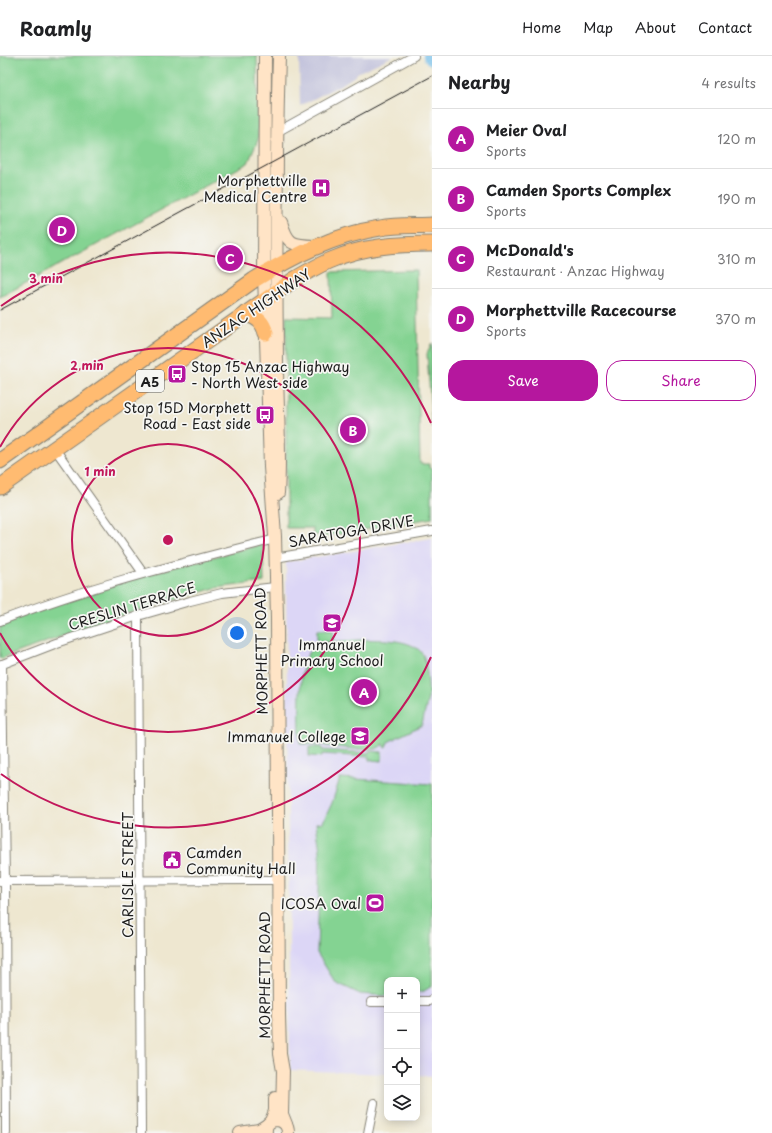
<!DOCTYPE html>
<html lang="en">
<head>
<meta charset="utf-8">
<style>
  :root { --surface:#fff; --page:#f6f6f6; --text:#202124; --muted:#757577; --line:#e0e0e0; --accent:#b5179e }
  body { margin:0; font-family:"Playpen Sans",sans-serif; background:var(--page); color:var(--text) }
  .controls { position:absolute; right:12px; bottom:12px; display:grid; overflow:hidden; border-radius:8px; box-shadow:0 2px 10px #0003 }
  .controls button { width:36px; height:36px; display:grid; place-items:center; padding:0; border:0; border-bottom:1px solid var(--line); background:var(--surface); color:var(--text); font:20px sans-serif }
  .you { position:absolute; left:237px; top:577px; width:14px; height:14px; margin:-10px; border:3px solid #fff; border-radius:50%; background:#1a73e8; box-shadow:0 0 0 6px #1a73e833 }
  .badge { display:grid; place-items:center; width:26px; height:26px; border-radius:50%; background:var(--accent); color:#fff; font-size:13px; font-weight:700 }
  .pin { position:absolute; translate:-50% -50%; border:2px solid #fff; box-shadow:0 1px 4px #0006 }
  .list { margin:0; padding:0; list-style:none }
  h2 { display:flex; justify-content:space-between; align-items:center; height:52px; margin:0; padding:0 16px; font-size:17px }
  h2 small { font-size:13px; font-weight:400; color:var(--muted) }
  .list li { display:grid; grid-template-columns:26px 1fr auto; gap:12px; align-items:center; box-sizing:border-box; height:60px; padding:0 16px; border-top:1px solid var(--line) }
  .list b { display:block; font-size:15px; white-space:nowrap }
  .list p { margin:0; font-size:13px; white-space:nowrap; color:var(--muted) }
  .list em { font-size:13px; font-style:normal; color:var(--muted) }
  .actions { display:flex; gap:8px; padding:12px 16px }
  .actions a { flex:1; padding:9px 0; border:1px solid var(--accent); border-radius:16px; text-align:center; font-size:14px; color:var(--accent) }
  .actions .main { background:var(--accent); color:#fff }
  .icon { flex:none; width:22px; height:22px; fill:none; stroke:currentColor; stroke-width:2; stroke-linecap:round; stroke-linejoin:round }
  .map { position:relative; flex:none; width:432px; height:1077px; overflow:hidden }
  header { display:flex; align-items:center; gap:24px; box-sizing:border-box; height:56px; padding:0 20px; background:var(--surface); border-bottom:1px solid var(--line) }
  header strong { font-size:19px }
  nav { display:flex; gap:22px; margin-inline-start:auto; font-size:14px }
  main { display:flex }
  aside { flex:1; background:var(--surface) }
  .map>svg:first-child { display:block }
</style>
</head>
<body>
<header>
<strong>Roamly</strong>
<nav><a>Home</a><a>Map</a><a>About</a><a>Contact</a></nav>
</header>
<main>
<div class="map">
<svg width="432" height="1077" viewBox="0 0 432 1077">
  <rect width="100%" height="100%" fill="#f6f6f2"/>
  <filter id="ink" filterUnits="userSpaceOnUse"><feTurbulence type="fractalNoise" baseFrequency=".025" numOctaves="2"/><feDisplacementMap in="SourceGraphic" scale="8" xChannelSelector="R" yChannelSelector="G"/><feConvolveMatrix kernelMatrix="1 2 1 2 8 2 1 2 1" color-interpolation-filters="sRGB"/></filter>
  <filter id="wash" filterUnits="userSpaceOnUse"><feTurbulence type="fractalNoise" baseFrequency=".012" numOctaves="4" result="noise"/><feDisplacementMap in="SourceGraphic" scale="16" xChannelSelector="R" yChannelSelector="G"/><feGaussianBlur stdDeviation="0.9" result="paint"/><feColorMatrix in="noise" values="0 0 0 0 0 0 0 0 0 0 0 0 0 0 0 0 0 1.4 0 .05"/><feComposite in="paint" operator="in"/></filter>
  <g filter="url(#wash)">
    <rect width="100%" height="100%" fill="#eee7d0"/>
    <polygon fill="#dcd6f6" points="432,482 432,1020 417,1019 417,924 387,924 387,1018 290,1014 286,506"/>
    <polygon fill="#c2c2dc" points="299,0 393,0 357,17 356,19 344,27 300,50"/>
    <g fill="#84d392" stroke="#507857">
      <polygon points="0,0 257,0 258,84 248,107 0,241"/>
      <polygon points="416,214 420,408 429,408 429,412 432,413 432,462 328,480 313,479 313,472 286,472 286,261 332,262 331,216"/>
      <polygon points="432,287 432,371 427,298"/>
      <polygon points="263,488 264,526 215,532 106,564 0,603 0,568 27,557 144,519"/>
      <path d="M317,574H333V586C355,584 408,578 422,597C427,604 429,633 428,642C426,651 424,660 422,669L388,686L386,692L384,691V688L376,693H355L326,690L321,688H300C300,667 296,607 312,593C317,588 325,588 332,586H317Z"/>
      <polygon points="309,691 322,691 322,694 369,697 369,695 382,696 382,705 369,704 369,701 322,698 322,701 309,700"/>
      <polygon points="340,722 432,728 432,930 424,935 417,936 417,924 387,924 387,940 360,938 335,926 317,897 320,795 316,767 323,766 332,747"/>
    </g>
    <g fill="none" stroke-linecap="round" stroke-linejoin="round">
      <polyline stroke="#71beeb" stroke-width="14" points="430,0 432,2"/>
    </g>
  </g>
  <g filter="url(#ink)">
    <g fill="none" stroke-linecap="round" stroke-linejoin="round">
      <defs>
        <g id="street">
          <polyline points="277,76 414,0"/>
          <polyline points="55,393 143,517"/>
          <polyline points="275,502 432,475"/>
          <polyline points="138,560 141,1077"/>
          <path d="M0,565C89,530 182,507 275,483"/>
          <polyline points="2,608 5,825 6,1077"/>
          <polyline points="0,609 57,587 138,560 190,545 222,537 275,531"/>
          <polyline points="0,825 279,824"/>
          <polyline points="417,945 429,945 432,943"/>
          <polyline points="371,946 387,946"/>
          <polyline points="368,1077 374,1047"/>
        </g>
        <g id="secondary">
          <polyline points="265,0 264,218 270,411 275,480 277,562 279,959 280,998 283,1015 282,1058 286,1068"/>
          <path d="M281,166C288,189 292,189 315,190"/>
          <path d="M278,437C281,394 277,350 277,307C276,204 276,102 279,0"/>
          <polyline points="271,1065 275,1055 275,1042"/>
          <polyline points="240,1077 259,1074 267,1069"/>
          <path d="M266,1077C265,1068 270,1064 278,1064C285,1066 288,1070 288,1077"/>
        </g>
        <g id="highway">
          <path d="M246,257C258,263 262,264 266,277"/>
          <path d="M0,405L254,224C293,200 334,179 380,172C397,169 415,170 432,169"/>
          <path d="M0,431L295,223C307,216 319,209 331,204C363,190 398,188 432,188"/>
        </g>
      </defs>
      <use href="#street" stroke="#858276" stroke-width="10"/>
      <use href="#secondary" stroke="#858276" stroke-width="14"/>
      <use href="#highway" stroke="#858276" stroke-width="17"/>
      <use href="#street" stroke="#fff" stroke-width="8"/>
      <use href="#secondary" stroke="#ffe4c6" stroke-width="12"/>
      <use href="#highway" stroke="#ffbb71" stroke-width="15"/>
      <polyline stroke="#1c1c1c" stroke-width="1" points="0,254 432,20"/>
    </g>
  </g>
  <g fill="none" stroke="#c2185b" stroke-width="2">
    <circle cx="168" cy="484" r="96"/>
    <path d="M0 391A192 192 0 1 1 0 577"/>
    <path d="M431 601A288 288 0 0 1 1 718M1 250A288 288 0 0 1 431 367"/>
  </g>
  <defs>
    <symbol id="hospital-square" viewBox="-11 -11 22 22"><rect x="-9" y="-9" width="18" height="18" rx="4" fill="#b5179e" stroke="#f6f6f2"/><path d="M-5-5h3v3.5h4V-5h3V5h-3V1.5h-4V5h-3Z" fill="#fff"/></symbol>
    <symbol id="bus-square" viewBox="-11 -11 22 22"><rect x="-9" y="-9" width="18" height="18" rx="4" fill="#b5179e" stroke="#f6f6f2"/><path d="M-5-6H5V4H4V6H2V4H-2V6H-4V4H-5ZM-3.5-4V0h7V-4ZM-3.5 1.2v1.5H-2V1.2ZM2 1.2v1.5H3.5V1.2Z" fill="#fff"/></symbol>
    <symbol id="school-square" viewBox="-11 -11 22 22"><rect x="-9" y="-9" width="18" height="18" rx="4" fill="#b5179e" stroke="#f6f6f2"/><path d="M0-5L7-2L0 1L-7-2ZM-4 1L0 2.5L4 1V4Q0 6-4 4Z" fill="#fff"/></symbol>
    <symbol id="civic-square" viewBox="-11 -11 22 22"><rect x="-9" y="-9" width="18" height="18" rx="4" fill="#b5179e" stroke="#f6f6f2"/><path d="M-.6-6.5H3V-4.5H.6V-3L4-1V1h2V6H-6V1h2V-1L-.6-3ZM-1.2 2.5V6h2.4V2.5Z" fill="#fff"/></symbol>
    <symbol id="stadium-square" viewBox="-11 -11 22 22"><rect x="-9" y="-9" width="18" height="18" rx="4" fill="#b5179e" stroke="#f6f6f2"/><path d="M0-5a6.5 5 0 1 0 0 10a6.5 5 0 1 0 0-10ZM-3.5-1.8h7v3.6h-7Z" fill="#fff"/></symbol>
  </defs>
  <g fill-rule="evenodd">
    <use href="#hospital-square" x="310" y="121" width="22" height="22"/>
    <use href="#bus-square" x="166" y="307" width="22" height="22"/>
    <use href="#bus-square" x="254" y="348" width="22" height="22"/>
    <use href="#school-square" x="321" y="556" width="22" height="22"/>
    <use href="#school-square" x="349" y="669" width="22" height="22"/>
    <use href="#civic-square" x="161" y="793" width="22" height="22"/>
    <use href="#stadium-square" x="364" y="836" width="22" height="22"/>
  </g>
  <g text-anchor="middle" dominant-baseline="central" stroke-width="3.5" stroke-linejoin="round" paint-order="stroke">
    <rect fill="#f6f6f2" stroke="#5d5d5c" stroke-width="1" x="136" y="314" width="28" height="22" rx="3"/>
    <g font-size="13" font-weight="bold" fill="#1c1c1c">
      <text x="150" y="325">A5</text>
    </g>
    <g font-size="14" fill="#1c1c1c" stroke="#f6f6f2" text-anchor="end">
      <text x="307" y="124">Morphettville<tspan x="307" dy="16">Medical Centre</tspan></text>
      <text x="191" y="310" text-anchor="start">Stop 15 Anzac Highway<tspan x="191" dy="16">- North West side</tspan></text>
      <text x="251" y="351">Stop 15D Morphett<tspan x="251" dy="16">Road - East side</tspan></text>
      <text x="332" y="588" text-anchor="middle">Immanuel<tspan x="332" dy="16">Primary School</tspan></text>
      <text x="346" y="680">Immanuel College</text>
      <text x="186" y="796" text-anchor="start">Camden<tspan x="186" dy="16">Community Hall</tspan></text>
      <text x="361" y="847">ICOSA Oval</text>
    </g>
    <g font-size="14" fill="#1c1c1c" stroke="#f6f6f2">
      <text transform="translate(256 252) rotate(-34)">ANZAC HIGHWAY</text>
      <text transform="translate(351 475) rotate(-10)">SARATOGA DRIVE</text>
      <text transform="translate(132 550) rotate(-17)">CRESLIN TERRACE</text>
      <text transform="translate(261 595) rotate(-91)">MORPHETT ROAD</text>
      <text transform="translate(127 819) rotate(-90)">CARLISLE STREET</text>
      <text transform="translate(264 919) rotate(-90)">MORPHETT ROAD</text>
    </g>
  </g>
  <circle cx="168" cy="484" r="6" fill="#c2185b" stroke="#f6f6f2" stroke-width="2"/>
  <g font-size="12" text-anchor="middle" font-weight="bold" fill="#c2185b" stroke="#f6f6f2" stroke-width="3.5" stroke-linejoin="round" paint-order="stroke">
    <text x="46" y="227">3 min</text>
    <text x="87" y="314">2 min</text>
    <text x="100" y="420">1 min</text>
  </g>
</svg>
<div class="controls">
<button>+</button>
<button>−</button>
<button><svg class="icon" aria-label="locate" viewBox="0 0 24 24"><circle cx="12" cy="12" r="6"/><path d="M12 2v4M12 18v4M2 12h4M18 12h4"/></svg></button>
<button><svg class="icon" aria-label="layers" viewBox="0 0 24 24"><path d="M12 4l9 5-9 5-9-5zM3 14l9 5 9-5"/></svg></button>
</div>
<div class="you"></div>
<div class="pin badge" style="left:364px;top:636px">A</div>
<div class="pin badge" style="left:353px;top:374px">B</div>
<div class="pin badge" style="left:230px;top:202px">C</div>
<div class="pin badge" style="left:62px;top:174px">D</div>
</div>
<aside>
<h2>Nearby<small>4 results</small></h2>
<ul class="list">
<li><span class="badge">A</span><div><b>Meier Oval</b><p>Sports</p></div><em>120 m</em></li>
<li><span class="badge">B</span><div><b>Camden Sports Complex</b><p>Sports</p></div><em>190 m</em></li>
<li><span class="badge">C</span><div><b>McDonald's</b><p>Restaurant · Anzac Highway</p></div><em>310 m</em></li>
<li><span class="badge">D</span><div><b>Morphettville Racecourse</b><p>Sports</p></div><em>370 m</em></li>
</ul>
<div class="actions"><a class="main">Save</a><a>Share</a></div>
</aside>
</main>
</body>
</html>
